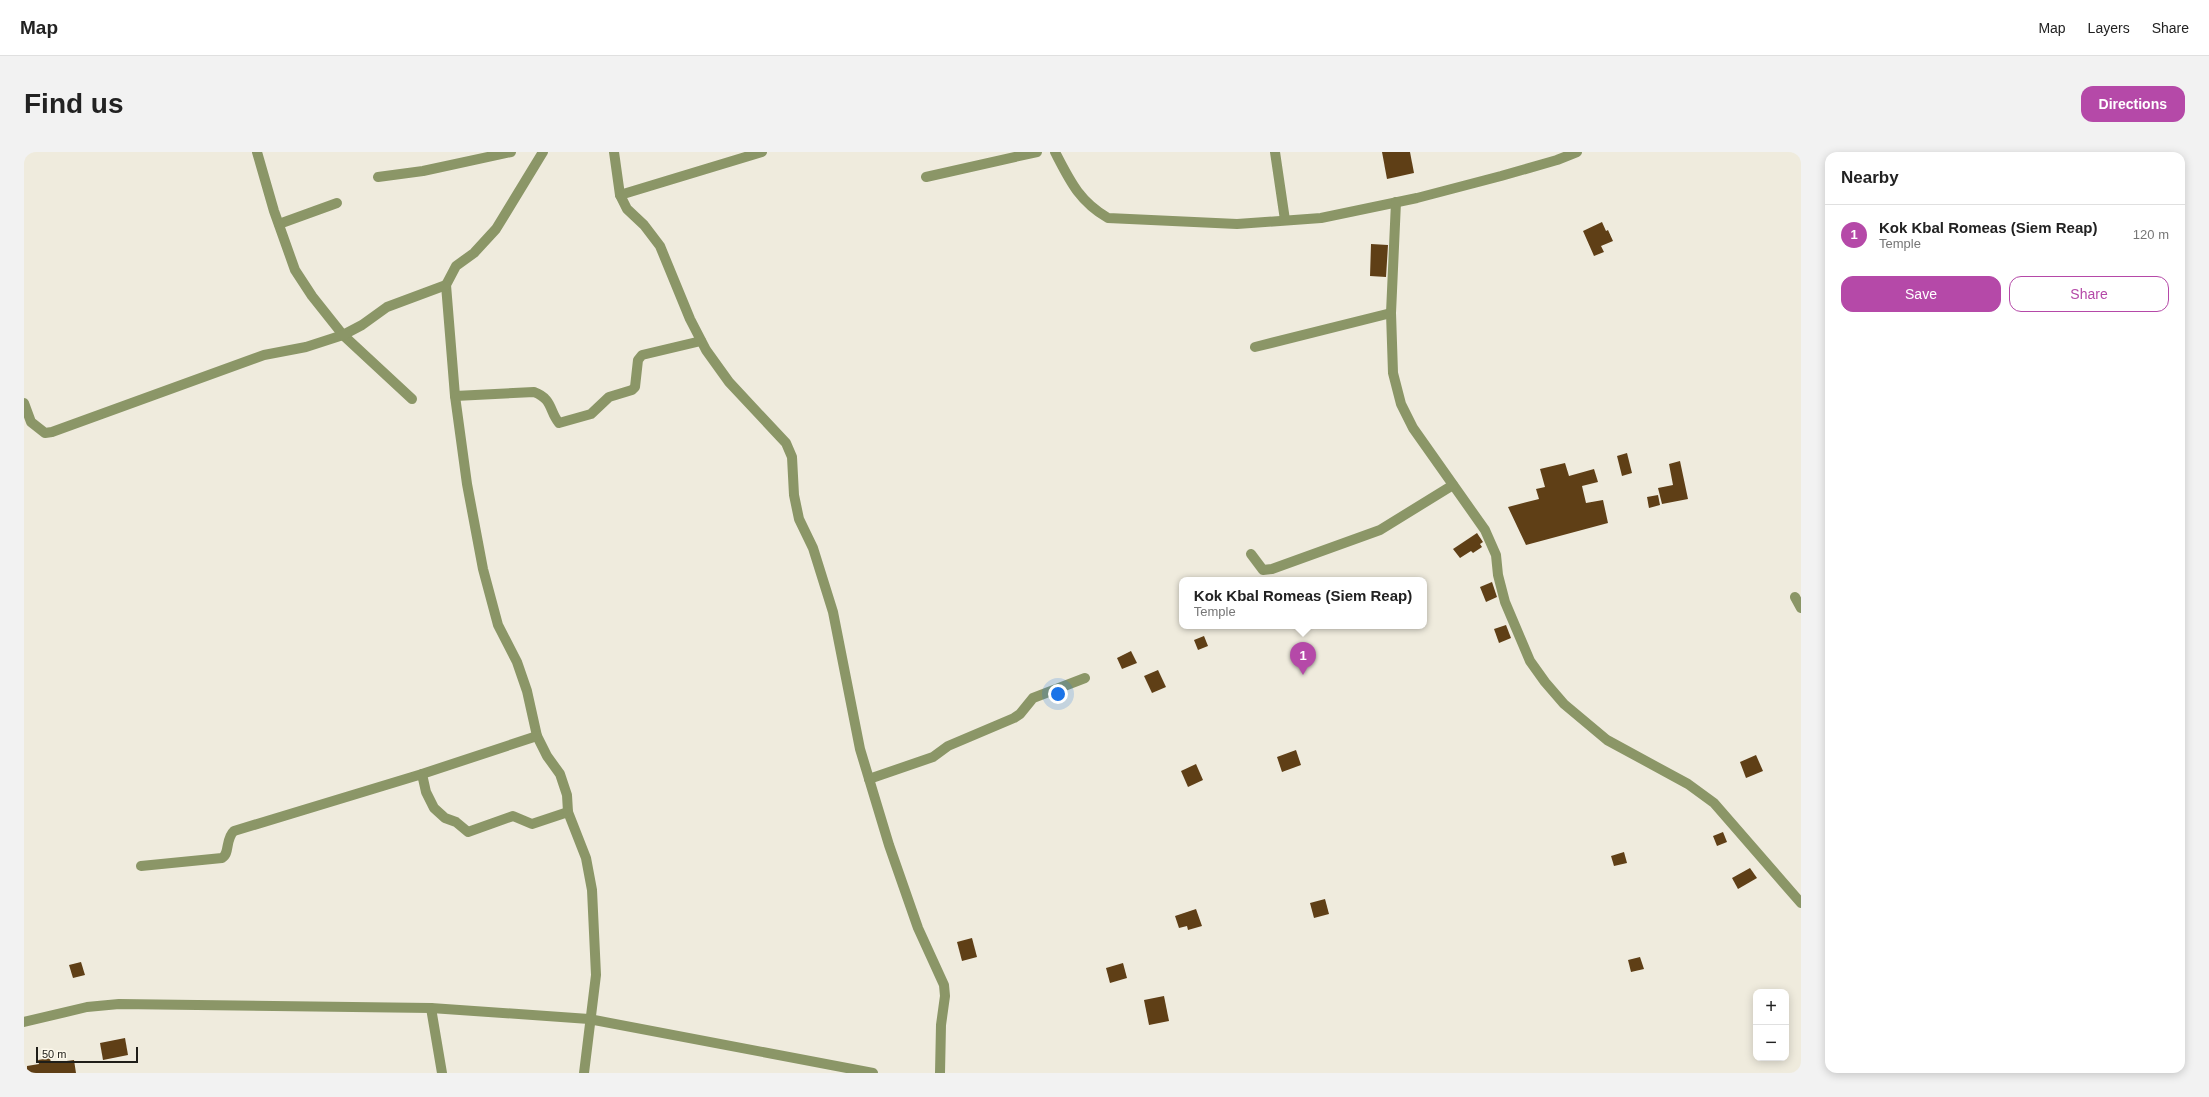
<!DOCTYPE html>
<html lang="en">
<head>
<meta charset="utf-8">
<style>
  :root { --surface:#fff; --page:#f2f2f2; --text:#222; --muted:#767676; --line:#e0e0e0; --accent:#b549a8 }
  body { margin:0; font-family:Helvetica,sans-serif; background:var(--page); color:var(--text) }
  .controls { position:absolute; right:12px; bottom:12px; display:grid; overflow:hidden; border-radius:8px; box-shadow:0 2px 10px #0003 }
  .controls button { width:36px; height:36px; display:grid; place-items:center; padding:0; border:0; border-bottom:1px solid var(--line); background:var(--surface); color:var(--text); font:20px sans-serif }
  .scale { position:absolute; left:12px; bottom:10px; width:102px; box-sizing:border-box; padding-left:4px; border:2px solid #1f1e19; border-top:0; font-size:11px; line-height:14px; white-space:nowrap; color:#1f1e19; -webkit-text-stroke:3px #fcf8eb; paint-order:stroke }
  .you { position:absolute; left:1034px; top:542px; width:14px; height:14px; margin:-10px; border:3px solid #fff; border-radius:50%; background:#1a73e8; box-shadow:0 0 0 6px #1a73e833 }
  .badge { display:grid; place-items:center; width:26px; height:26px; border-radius:50%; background:var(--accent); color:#fff; font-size:13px; font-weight:700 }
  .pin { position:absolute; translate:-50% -33px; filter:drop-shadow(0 1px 2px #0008) }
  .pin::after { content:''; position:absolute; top:21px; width:14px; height:12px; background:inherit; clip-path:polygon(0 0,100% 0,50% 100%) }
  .popup { position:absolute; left:1155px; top:425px; width:248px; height:52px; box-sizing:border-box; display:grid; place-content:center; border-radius:8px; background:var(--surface); filter:drop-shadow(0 1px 3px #0005); font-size:13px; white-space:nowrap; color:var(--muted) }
  .popup b { font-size:15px; color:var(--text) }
  .popup::after { content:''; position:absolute; left:50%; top:100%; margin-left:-8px; border:8px solid transparent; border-top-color:var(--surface) }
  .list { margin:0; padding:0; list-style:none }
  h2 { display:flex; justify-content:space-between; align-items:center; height:52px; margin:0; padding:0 16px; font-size:17px }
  h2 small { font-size:13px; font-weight:400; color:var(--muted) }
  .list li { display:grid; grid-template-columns:26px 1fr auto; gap:12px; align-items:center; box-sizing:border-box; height:60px; padding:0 16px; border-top:1px solid var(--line) }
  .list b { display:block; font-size:15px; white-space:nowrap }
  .list p { margin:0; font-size:13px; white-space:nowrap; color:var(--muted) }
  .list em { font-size:13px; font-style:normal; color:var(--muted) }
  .actions { display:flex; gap:8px; padding:12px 16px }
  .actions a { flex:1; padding:9px 0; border:1px solid var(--accent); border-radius:12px; text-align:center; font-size:14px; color:var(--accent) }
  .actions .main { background:var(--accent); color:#fff }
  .map { position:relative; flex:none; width:1777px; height:921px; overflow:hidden; border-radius:12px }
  header { display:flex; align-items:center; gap:24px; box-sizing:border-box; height:56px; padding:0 20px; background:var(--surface); border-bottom:1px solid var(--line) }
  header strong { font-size:19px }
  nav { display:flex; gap:22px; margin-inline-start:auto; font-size:14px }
  .intro { display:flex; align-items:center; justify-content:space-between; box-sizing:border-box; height:96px; padding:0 24px }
  h1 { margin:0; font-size:28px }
  .button { padding:10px 18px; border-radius:12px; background:var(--accent); color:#fff; font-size:14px; font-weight:700 }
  main { display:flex; gap:24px; padding:0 24px }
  aside { flex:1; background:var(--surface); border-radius:12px; box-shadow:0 2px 10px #0003 }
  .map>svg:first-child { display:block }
</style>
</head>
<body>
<header>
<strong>Map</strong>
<nav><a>Map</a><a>Layers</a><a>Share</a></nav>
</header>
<div class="intro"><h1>Find us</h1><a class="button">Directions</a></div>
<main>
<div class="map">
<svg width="1777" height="921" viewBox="0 0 1777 921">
  <rect width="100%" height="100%" fill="#efebdd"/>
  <g fill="#5f3f16">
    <polygon points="1358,0 1386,0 1390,21 1363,27"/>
    <polygon points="1578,70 1582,79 1584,78 1589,89 1577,94 1580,100 1570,104 1559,79"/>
    <polygon points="1347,92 1364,93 1362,125 1346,124"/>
    <polygon points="1603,301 1608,321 1598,324 1593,304"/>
    <polygon points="1656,309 1664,347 1638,352 1634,336 1649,333 1645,312"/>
    <polygon points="1541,311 1545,324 1570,317 1574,330 1558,334 1562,351 1579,348 1584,371 1502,393 1484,355 1515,347 1512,337 1521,335 1516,317"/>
    <polygon points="1634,343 1636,353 1625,356 1623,345"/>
    <polygon points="1453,381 1459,390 1456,392 1458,395 1449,401 1447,399 1436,406 1429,397"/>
    <polygon points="1468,430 1473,445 1462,450 1456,435"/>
    <polygon points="1482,473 1487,486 1475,491 1470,477"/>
    <polygon points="1180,484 1184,494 1174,498 1170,488"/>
    <polygon points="1107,499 1113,511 1098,517 1093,506"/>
    <polygon points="1134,518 1142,535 1128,541 1120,524"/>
    <polygon points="1272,598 1277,613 1258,620 1253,605"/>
    <polygon points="1732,603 1739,619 1722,626 1716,610"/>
    <polygon points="1172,612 1179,628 1164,635 1157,619"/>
    <polygon points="1699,680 1703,690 1693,694 1689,684"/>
    <polygon points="1600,700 1603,711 1590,714 1587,704"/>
    <polygon points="1726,716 1733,726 1714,737 1708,726"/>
    <polygon points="1301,747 1305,762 1290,766 1286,751"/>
    <polygon points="1172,757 1178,774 1164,778 1163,774 1155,776 1151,764"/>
    <polygon points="948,786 953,805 938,809 933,790"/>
    <polygon points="1616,805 1620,817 1607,820 1604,808"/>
    <polygon points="57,810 61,823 49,826 45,813"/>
    <polygon points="1099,811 1103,826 1086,831 1082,816"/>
    <polygon points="1140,844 1145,869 1125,873 1120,848"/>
    <polygon points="101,886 104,903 79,908 76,891"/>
    <polygon points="26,906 27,911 50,908 52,921 3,921 3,914 15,912 14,908"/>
  </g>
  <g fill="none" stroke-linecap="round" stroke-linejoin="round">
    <g stroke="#8b9667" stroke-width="10">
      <polyline points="233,0 250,59 271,118 288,144 319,183 388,247"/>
      <polyline points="519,0 472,77 450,101 432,114 422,133 431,244 443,332 459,417 474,473 493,510 503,539 513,584 523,604 536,622 543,643 544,660 562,706 568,738 572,823 560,921"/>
      <polyline points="590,0 596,43 603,57 620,73 636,94 666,167 682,198 705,230 762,291 768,305 770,343 775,367 789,396 809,460 836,597 865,693 894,776 920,833 921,844 917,873 916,921"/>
      <path d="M1031,0C1046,29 1055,49 1084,66L1213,72L1297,66L1393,46L1477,24L1533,8L1553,0"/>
      <polyline points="1251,0 1261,68"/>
      <polyline points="354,25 399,19 487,0"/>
      <polyline points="902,25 1013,0"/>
      <polyline points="596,43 738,0"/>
      <polyline points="1372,50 1367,161 1369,221 1377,252 1389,276 1461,378 1472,403 1474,423 1481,450 1506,509 1521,530 1540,552 1583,588 1664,632 1690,651 1777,751"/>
      <polyline points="255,72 313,51"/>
      <polyline points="1231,195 1367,161"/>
      <path d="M431,244L510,240C529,247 525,259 535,271L567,262L585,245L608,238L611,235L614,208L618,203L677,189"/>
      <polyline points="0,251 7,270 21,281 28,280 240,203 282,195 319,183 338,173 363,155 422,133"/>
      <polyline points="1227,402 1239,418 1248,417 1356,378 1429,333"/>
      <polyline points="1771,445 1777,456"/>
      <polyline points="398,622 513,584"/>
      <polyline points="845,627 909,605 924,594 990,566 996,562 1009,546 1061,526"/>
      <path d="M117,714L198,706C206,702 201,687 210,679L398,622L402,640L410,656L421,666L432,670L444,680L489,664L508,672L544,660"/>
      <polyline points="407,856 418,921"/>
      <polyline points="0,870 63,855 95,852 407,856 565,867 849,921"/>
    </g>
  </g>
</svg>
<div class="controls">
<button>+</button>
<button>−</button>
</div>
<div class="scale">50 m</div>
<div class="you"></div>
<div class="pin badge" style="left:1279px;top:523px">1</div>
<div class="popup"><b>Kok Kbal Romeas (Siem Reap)</b>Temple</div>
</div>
<aside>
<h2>Nearby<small></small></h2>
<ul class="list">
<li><span class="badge">1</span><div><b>Kok Kbal Romeas (Siem Reap)</b><p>Temple</p></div><em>120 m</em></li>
</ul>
<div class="actions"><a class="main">Save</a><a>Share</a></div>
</aside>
</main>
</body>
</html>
